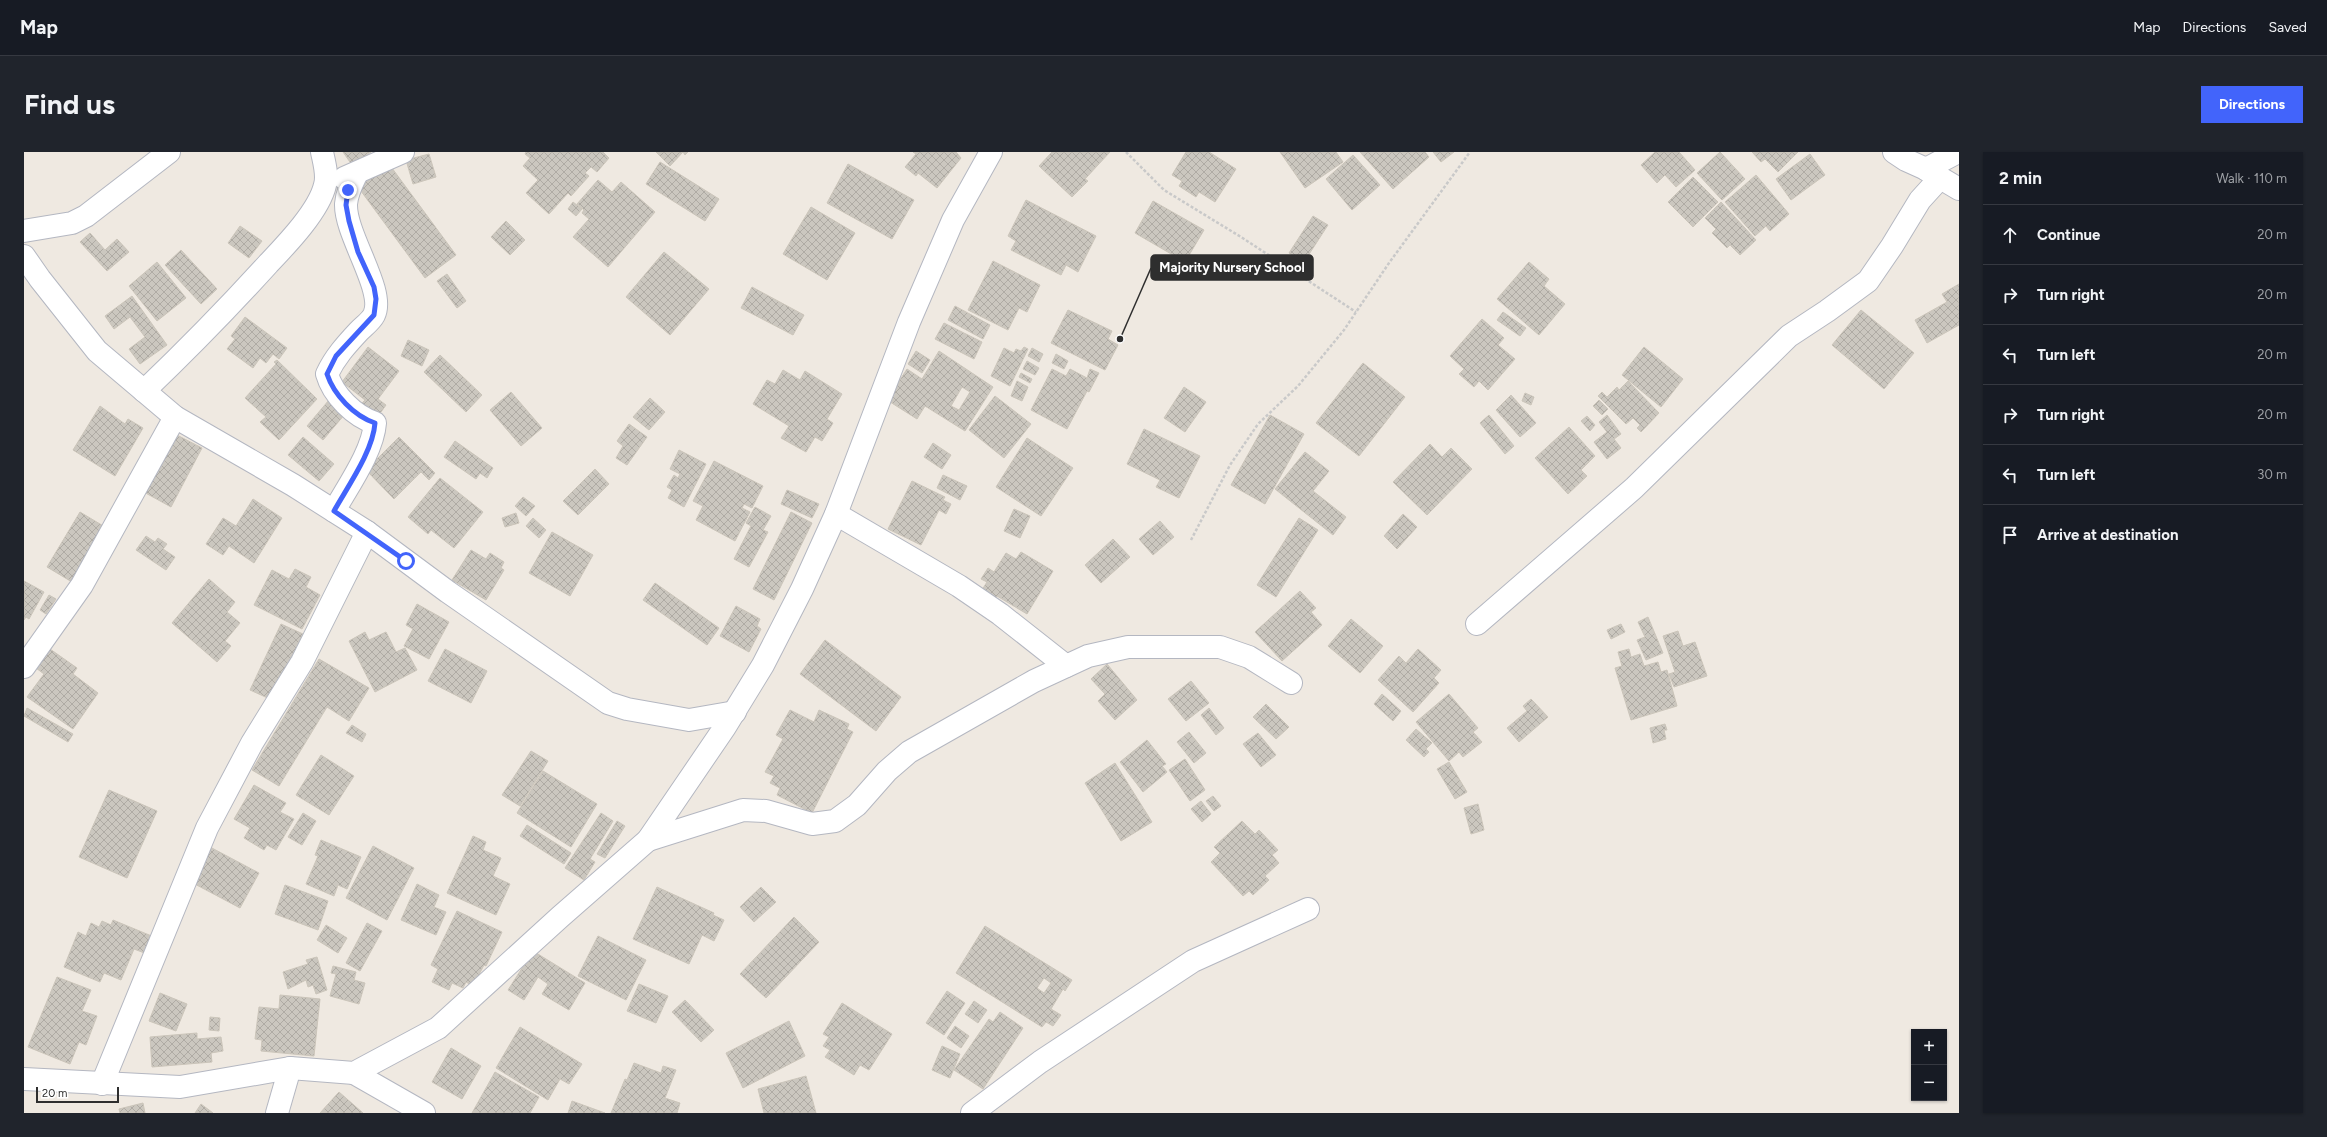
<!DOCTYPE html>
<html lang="en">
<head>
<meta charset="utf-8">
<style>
  :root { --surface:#171b24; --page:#20242c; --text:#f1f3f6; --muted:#9ea1a6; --line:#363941; --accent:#4264fb }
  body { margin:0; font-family:Figtree,sans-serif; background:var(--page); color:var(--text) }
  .controls { position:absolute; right:12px; bottom:12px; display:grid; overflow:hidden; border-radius:0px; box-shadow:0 1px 3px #0004 }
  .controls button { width:36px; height:36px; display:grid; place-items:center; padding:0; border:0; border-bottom:1px solid var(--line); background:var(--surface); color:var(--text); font:20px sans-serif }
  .scale { position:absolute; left:12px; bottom:10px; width:83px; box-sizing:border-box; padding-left:4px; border:2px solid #2e2e2e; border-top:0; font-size:11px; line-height:14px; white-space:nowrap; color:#2e2e2e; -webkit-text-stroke:3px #fff; paint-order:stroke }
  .stop { position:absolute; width:12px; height:12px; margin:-9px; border:3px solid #4264fb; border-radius:50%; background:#fff }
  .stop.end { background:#4264fb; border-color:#fff; box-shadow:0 1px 4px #0008 }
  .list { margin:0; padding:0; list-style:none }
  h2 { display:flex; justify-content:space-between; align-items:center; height:52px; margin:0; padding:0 16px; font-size:17px }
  h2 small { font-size:13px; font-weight:400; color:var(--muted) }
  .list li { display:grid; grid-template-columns:26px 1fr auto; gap:12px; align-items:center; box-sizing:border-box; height:60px; padding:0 16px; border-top:1px solid var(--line) }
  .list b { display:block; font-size:15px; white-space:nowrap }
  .list em { font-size:13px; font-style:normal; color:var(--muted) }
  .icon { flex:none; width:22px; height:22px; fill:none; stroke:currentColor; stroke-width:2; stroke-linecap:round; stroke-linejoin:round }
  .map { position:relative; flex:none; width:1935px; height:961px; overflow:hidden; border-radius:0px }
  header { display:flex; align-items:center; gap:24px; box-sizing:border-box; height:56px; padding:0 20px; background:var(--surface); border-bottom:1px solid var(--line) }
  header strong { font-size:19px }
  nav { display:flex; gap:22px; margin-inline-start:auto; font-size:14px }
  .intro { display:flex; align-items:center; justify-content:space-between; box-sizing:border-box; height:96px; padding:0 24px }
  h1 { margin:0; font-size:28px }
  .button { padding:10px 18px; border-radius:0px; background:var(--accent); color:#fff; font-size:14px; font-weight:700 }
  main { display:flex; gap:24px; padding:0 24px }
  aside { flex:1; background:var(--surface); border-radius:0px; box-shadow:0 1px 3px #0004 }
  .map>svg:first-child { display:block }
</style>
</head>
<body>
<header>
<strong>Map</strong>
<nav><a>Map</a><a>Directions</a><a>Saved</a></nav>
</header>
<div class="intro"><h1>Find us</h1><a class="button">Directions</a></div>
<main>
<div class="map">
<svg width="1935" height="961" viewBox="0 0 1935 961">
  <defs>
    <pattern id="building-cross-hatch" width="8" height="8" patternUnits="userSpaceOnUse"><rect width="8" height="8" fill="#cbc7bf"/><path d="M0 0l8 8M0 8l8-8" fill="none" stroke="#afaba4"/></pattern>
  </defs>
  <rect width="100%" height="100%" fill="#efe9e1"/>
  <g fill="url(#building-cross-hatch)" stroke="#cbc5ba" fill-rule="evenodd">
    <polygon points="319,0 347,0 328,13"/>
    <polygon points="502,0 579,0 585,6 573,20 567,15 561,21 565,24 547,44 544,41 525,62 502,41 514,28 499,14 506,6 501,2"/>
    <polygon points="632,0 664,0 661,3 659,0 646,14"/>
    <polygon points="889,0 932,0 937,6 913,36 894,21 892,24 881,15 892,2"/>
    <polygon points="1028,0 1086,0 1061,27 1064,29 1048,45 1015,14"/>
    <polygon points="1162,0 1185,0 1212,17 1191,50 1175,40 1172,45 1155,34 1158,29 1148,23"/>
    <polygon points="1256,0 1312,0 1319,10 1281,36"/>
    <polygon points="1336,0 1401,0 1405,5 1369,37"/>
    <polygon points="1409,0 1430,0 1417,10"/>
    <polygon points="1631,0 1655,0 1671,18 1652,35 1641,23 1633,31 1617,13"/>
    <polygon points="1696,0 1721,27 1698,48 1673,21"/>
    <polygon points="1728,0 1774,0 1754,20 1741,7 1737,10"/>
    <polygon points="405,2 412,25 389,32 382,8"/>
    <polygon points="1786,2 1801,23 1767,48 1752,27"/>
    <polygon points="1329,3 1356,33 1328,58 1302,27"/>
    <polygon points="636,10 695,47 681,69 622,32"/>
    <polygon points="365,12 432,103 401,126 334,35"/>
    <polygon points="824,12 890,48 868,87 803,51"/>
    <polygon points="1732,23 1765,62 1746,79 1742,74 1731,84 1701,50"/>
    <polygon points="1669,25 1694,50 1669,75 1644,50"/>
    <polygon points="574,28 588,40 597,30 631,60 584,115 549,85 565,67 558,61 560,58 553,52"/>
    <polygon points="1002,48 1072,84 1054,120 1042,113 1037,123 987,98 992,89 984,84"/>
    <polygon points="1129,49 1180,78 1161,110 1111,81"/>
    <polygon points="549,50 558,57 552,64 544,57"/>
    <polygon points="1697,50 1732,88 1716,103 1706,93 1703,96 1688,81 1692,77 1681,66"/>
    <polygon points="787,55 831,81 803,128 759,102"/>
    <polygon points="1289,64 1304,73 1280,110 1265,101"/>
    <polygon points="482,69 501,88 486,103 467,85"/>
    <polygon points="216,74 238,89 225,106 204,91"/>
    <polygon points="66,81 81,98 93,87 105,100 83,119 56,90"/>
    <polygon points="157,98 193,137 177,152 141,113"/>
    <polygon points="640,100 685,137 646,183 602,145"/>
    <polygon points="969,109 1016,133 1003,160 995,156 984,178 944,158"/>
    <polygon points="133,110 162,146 133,169 105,134"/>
    <polygon points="1505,110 1525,127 1520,134 1541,152 1515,183 1473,147"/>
    <polygon points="423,122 442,149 433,156 413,129"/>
    <polygon points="1935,132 1935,173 1903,191 1891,168 1923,150 1918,142"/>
    <polygon points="728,135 780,163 769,183 717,156"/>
    <polygon points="108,144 143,193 116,212 105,197 121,185 106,165 90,177 81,164"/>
    <polygon points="931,154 966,173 959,187 924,168"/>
    <polygon points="1044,158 1088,179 1084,187 1094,193 1081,218 1027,191"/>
    <polygon points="1837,158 1890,201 1860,237 1808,193"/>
    <polygon points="1479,160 1502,176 1496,184 1473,168"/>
    <polygon points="221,165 263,196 255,207 249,202 242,211 236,206 229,216 203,197 211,187 207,184"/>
    <polygon points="1458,167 1480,186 1474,193 1491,207 1464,238 1455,229 1450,235 1435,222 1440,217 1426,204"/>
    <polygon points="920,171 958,190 950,207 911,187"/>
    <polygon points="384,188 405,198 398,214 377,204"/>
    <polygon points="344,195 375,219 354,247 362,253 352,267 335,254 341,248 318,230"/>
    <polygon points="1000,195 1004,197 986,234 967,224 980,196 990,201 992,197 997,199"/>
    <polygon points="1620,195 1659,227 1637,255 1598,223"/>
    <polygon points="1008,196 1019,202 1015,210 1004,204"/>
    <polygon points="892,199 906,208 898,221 884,212"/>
    <path d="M915,199L969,235L941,279L901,254L893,267L863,248L883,217L898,227ZM938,235L946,240L935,258L927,254Z"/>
    <polygon points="1032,202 1044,209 1040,217 1028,211"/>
    <polygon points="416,203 458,243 442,260 400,220"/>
    <polygon points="253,208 293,247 255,288 236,270 242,265 221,246 252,212 250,210"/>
    <polygon points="1003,209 1015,216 1011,223 999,217"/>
    <polygon points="1339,211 1381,245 1335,304 1292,271"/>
    <polygon points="1028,217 1042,224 1046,217 1063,226 1066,217 1075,221 1065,240 1063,239 1043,277 1007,258"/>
    <polygon points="759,218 776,228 781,219 818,242 803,267 809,271 798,289 791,285 782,300 757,286 765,274 729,252 743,228 751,232"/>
    <polygon points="997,221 1008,227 1006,231 995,225"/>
    <polygon points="993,229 1004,235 998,249 987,244"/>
    <polygon points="1604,229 1635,261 1617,280 1613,276 1616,273 1609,266 1602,272 1574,244 1578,240 1583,245 1593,235 1595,238"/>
    <polygon points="1160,235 1182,250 1161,280 1140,266"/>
    <polygon points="487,240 518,276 497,294 466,258"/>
    <polygon points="1501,241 1510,245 1507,253 1498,249"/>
    <polygon points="1487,243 1512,271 1496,285 1472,258"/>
    <polygon points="971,244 1007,272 980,306 945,278"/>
    <polygon points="626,246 641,260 625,278 609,265"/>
    <polygon points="305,248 321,262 299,288 283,274"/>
    <polygon points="1575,248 1584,257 1578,263 1569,254"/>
    <polygon points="76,254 101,272 104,267 119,276 91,324 49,298"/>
    <polygon points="1246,263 1280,282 1241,352 1207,333"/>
    <polygon points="1465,263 1490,294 1481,302 1456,271"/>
    <polygon points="1583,263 1597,282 1590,287 1597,296 1583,307 1570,290 1583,280 1575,270"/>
    <polygon points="1563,264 1571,273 1566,279 1557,269"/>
    <polygon points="605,272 623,285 603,313 592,306 599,294 593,289"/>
    <polygon points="1545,275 1571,304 1557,318 1563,324 1544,342 1511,306"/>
    <polygon points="1120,277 1176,304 1155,346 1132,335 1136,328 1103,312"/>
    <polygon points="149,281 178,296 147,355 118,339"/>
    <polygon points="279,285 310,312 295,329 264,303"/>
    <polygon points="375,285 411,321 405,328 397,320 370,347 342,318"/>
    <polygon points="1003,286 1049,316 1017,364 972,335"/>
    <polygon points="431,289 469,316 463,326 456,321 452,327 420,305"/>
    <polygon points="909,291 927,303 918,317 900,305"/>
    <polygon points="1406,292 1418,305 1427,296 1448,317 1403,363 1369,330"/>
    <polygon points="655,298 682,312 660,355 644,346 648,338 643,335 650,323 654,326 656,322 646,317"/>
    <polygon points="1281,300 1305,319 1289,339 1322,365 1309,383 1251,337"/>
    <polygon points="690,309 739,334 728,356 720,352 718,356 726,360 711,389 672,368 679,354 669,349"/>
    <polygon points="571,317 585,332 554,363 539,349"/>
    <polygon points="919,323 943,334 936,348 913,336"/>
    <polygon points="416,326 459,360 430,396 407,378 404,382 384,365"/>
    <polygon points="888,329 921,345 919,348 927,352 922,362 915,358 897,393 864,377"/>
    <polygon points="763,338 795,352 788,366 757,352"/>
    <polygon points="499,345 511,354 502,364 491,354"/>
    <polygon points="229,347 258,366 230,411 205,394 199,403 182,392 199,366 212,374"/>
    <polygon points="731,355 747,364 739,378 744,380 725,415 710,407 727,374 722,371"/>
    <polygon points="990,357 1006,364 996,386 980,379"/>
    <polygon points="56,360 81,375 48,430 23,415"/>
    <polygon points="767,360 788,371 750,448 729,437"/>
    <polygon points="492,361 495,371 481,375 478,366"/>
    <polygon points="1379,362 1393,375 1373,397 1360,384"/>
    <polygon points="509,366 522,378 515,386 502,374"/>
    <polygon points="1275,366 1294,378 1252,445 1233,433"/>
    <polygon points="1136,369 1150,385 1129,403 1115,387"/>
    <polygon points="528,380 569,403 546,444 505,421"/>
    <polygon points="122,384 131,390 134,386 143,392 139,397 151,405 142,418 112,398"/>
    <polygon points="1089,387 1106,405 1077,431 1061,413"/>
    <polygon points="447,398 462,407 466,401 480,410 477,416 480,418 462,448 428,428"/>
    <polygon points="997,400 1029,419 1003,462 973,444 969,449 956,441 963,430 957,427 964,416 970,420 982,401 992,407"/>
    <polygon points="271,417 287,425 282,435 296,443 278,477 230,453 248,418 265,427"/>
    <polygon points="185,427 211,450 203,460 216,471 201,489 207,494 193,510 148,471"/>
    <polygon points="0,429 20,440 5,467 2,465 0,468"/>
    <polygon points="631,431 695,476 683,493 619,448"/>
    <polygon points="1276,439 1292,456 1287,460 1298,473 1258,509 1231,480"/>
    <polygon points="25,443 32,447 22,462 16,458"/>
    <polygon points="393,452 425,470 405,507 380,494 389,477 382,473"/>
    <polygon points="712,454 736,467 733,474 737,477 725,500 696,484"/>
    <polygon points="1624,465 1639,501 1622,508 1613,488 1621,485 1614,470"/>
    <polygon points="1327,467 1359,494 1336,521 1304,494"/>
    <polygon points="257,472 279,482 248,548 226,538"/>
    <polygon points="1597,472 1601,480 1587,487 1583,478"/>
    <polygon points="1654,479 1659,494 1671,490 1683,524 1650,535 1645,522 1651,520 1639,484"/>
    <polygon points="341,480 345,488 362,480 372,500 381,496 393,518 351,540 325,489"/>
    <polygon points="801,488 877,545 852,579 776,522"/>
    <polygon points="26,497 53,516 49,522 74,541 49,577 3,545 20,522 12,516"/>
    <polygon points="421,497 463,519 447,551 404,529"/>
    <polygon points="1394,497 1417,518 1410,526 1415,531 1389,560 1354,528 1375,504 1382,511"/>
    <polygon points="1605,497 1607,505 1616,502 1620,514 1634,510 1637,520 1643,518 1653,554 1607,568 1591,516 1598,514 1594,500"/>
    <polygon points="295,507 345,536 325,569 303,555 255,634 228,618"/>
    <polygon points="1083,512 1113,548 1091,568 1074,549 1081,542 1067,527"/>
    <polygon points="1167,529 1185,551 1162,569 1144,547"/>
    <polygon points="1358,542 1377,559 1369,569 1350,552"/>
    <polygon points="1425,542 1454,576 1449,580 1458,590 1439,605 1435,600 1425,609 1392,570"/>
    <polygon points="1507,547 1524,565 1495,590 1483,576 1503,559 1499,554"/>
    <polygon points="1242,552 1265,575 1252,587 1229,565"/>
    <polygon points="3,556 49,582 44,590 0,564"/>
    <polygon points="1185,556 1200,576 1192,583 1177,563"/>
    <polygon points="766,558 790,570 795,558 825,572 823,577 829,580 788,661 753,643 756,636 746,631 750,624 741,620 759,587 752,583"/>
    <polygon points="1641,572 1643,578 1640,578 1642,587 1629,591 1626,576"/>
    <polygon points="328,573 342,582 338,590 322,581"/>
    <polygon points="1392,577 1408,591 1402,597 1405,600 1400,605 1382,588"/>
    <polygon points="1165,580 1182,601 1170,611 1153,590"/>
    <polygon points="1234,581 1252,603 1237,615 1219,592"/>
    <polygon points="1123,588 1142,612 1138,614 1143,620 1119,640 1096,610"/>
    <polygon points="507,599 524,609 496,654 478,643"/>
    <polygon points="297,603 330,624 305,663 272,643"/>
    <polygon points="1161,607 1181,638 1166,649 1145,618"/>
    <polygon points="1425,610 1443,640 1431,647 1413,617"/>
    <polygon points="1091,611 1128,670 1097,689 1061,631"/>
    <polygon points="519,619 573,652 547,695 493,661"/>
    <polygon points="230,633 262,651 256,660 270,667 252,698 243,693 240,698 220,686 226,676 210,667"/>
    <polygon points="85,638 133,659 103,726 55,705"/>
    <polygon points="1189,644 1197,654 1190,659 1182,649"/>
    <polygon points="1177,649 1187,662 1178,670 1167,657"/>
    <polygon points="1454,652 1460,678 1447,682 1440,656"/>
    <polygon points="279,661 292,669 278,693 264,685"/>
    <polygon points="577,661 589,669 566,707 571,710 560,728 541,716"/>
    <polygon points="593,669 601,674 581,706 573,702"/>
    <polygon points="1218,669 1231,682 1235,678 1254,698 1248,703 1255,711 1241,724 1245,728 1229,743 1225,739 1219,744 1187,710 1196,701 1190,695"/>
    <polygon points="503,673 547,701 540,712 496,684"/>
    <polygon points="449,684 462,690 459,698 477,706 469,724 486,732 472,763 423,741"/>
    <polygon points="297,688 337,705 323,737 314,733 310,744 282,732 294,704 291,703"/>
    <polygon points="349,694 390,716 363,768 322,746"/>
    <polygon points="186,695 235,721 216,756 167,730"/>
    <polygon points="393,732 415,743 410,755 422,760 412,783 377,768"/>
    <polygon points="261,733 304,749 294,778 251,762"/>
    <polygon points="633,735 690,761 689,763 700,768 690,789 678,783 665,812 609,787"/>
    <polygon points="737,735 752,750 730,770 716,755"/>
    <polygon points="433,759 478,780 462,814 460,813 449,834 442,830 439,836 428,831 425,838 408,830 414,817 407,813"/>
    <polygon points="770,765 795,790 742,846 716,822"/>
    <polygon points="89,768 130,785 123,802 110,797 97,828 80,821 76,830 40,815 54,780 62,784 67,771 75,775 78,769 87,773"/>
    <polygon points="343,771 358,779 336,819 322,811"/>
    <polygon points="302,773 323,786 314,801 293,788"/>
    <path d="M961,774L1048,828L1041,839L1039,837L1027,857L1037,863L1029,874L1022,870L1018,875L932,821ZM1020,826L1027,831L1020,841L1013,836Z"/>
    <polygon points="574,784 622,808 602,848 554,824"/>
    <polygon points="509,799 561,831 545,858 518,842 524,832 514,825 500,848 484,838"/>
    <polygon points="293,805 303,838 292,842 289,833 284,835 282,828 264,837 259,820 284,812 282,808"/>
    <polygon points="309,814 332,820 330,828 341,831 335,852 306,844 312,822 307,821"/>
    <polygon points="33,825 67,838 58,859 73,864 62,893 55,890 46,912 4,895"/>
    <polygon points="615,832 644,844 632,871 603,859"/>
    <polygon points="923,839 941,851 920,883 902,871"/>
    <polygon points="136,841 163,852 152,879 125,869"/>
    <polygon points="256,843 296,847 290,904 237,899 238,888 231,887 235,855 255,857"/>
    <polygon points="661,848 690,878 677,890 648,860"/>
    <polygon points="950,849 963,858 954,871 941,862"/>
    <polygon points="818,851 868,882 845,918 836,913 830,923 801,905 806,898 799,894 805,885 799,882"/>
    <polygon points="976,860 999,876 959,937 930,918 965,867 969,870"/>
    <polygon points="186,865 196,866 195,879 185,878"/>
    <polygon points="765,869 781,904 719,936 702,901"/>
    <polygon points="931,874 945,884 937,896 923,886"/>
    <polygon points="496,875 558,912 545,932 536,927 524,948 472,916"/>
    <polygon points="173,881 173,887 197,885 199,899 187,901 188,910 128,915 126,885"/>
    <polygon points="918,894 936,902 926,926 908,918"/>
    <polygon points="427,896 457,914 438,947 408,930"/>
    <polygon points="610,911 637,921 639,914 652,918 641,946 656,951 653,961 587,961 601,927 603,928"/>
    <polygon points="471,920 515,945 506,961 448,961"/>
    <polygon points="782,924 792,961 740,961 734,937"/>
    <polygon points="315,940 339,961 296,961"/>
    <polygon points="548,949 581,961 544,961"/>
    <polygon points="119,951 121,961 96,961 95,957"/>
    <polygon points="177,952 189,961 171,961"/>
  </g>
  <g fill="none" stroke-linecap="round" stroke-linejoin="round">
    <defs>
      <g id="minor">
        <polyline points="1870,0 1882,8 1902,17 1934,0"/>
        <polyline points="1903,18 1935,37"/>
        <polyline points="320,26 379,0"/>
        <polyline points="0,79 48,71 62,64 145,0"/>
        <polyline points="0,104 16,127 73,199 151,265 269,333 343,380 424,440 584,551 603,557 665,568 711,560"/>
        <path d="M120,239C163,198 204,156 244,112C262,93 295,59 301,33C304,23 300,10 298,0"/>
        <path d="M310,359C324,334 349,299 351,271C330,264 309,243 303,222C311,205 322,193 335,179C340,174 347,169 350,163C362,139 321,83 322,52C323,40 328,31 333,21"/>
        <polyline points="812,362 935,434 976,462 1042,514"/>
        <polyline points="1453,472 1610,336 1765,184 1803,159 1844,129 1868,94 1896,48 1916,26"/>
        <polyline points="0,515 58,433 151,265"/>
        <polyline points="624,688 719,658 742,659 788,672 811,669 833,653 863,619 885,600 1010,529 1064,504 1104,495 1196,495 1225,505 1267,531"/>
        <polyline points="330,921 400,961"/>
        <polyline points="0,927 156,935 266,916 330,921 414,876 536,765 624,688 701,575 739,513 778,437 812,362 885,170 929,68 967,0"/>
        <polyline points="78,932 183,676 228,591 278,510 343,380"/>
        <polyline points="253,961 266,916"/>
        <polyline points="948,961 1016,910 1169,809 1284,757"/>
      </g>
    </defs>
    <use href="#minor" stroke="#b4b7c1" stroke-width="24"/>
    <g stroke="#c9c9c9" stroke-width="2.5" stroke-dasharray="3 2" stroke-linecap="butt">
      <polyline points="1102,0 1140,38 1217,85 1332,160"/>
      <polyline points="1167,388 1206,313 1234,272 1274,234 1320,178 1365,111 1446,0"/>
    </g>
    <use href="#minor" stroke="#fff" stroke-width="22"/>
  </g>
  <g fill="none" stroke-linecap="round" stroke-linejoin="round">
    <path stroke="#4264fb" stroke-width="5" d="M324,38L322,53L325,69L334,100L350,135L352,147L350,163L312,204L303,222C310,243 330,264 351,271C349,299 324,334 310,359L382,409"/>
  </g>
  <path fill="none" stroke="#2e2e2e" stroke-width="1.5" d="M1096 187L1127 116"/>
  <circle fill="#2e2e2e" stroke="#fff" stroke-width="1.5" cx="1096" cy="187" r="4"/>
  <rect fill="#2e2e2e" stroke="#2e2e2e" stroke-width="1.5" x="1127" y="103" width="162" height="25" rx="4"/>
  <g font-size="13" text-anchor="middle" font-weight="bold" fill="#fff">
    <text x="1208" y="120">Majority Nursery School</text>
  </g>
</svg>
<div class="controls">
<button>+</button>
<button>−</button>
</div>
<div class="scale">20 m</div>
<div class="stop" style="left:382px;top:409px"></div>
<div class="stop end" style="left:324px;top:38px"></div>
</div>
<aside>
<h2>2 min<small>Walk · 110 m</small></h2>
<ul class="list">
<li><svg class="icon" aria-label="ahead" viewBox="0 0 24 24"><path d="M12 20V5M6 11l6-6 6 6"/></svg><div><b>Continue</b></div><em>20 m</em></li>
<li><svg class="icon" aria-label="right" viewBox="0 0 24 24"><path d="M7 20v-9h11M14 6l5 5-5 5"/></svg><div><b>Turn right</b></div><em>20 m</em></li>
<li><svg class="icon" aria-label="left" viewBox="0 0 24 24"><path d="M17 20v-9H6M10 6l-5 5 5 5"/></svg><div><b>Turn left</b></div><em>20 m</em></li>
<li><svg class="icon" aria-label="right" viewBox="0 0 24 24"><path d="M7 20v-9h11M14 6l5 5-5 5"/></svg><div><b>Turn right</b></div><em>20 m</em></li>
<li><svg class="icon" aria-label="left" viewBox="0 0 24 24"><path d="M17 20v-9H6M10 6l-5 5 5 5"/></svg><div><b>Turn left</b></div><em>30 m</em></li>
<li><svg class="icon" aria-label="arrive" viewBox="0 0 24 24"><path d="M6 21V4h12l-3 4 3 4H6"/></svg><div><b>Arrive at destination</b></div></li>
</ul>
</aside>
</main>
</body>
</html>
